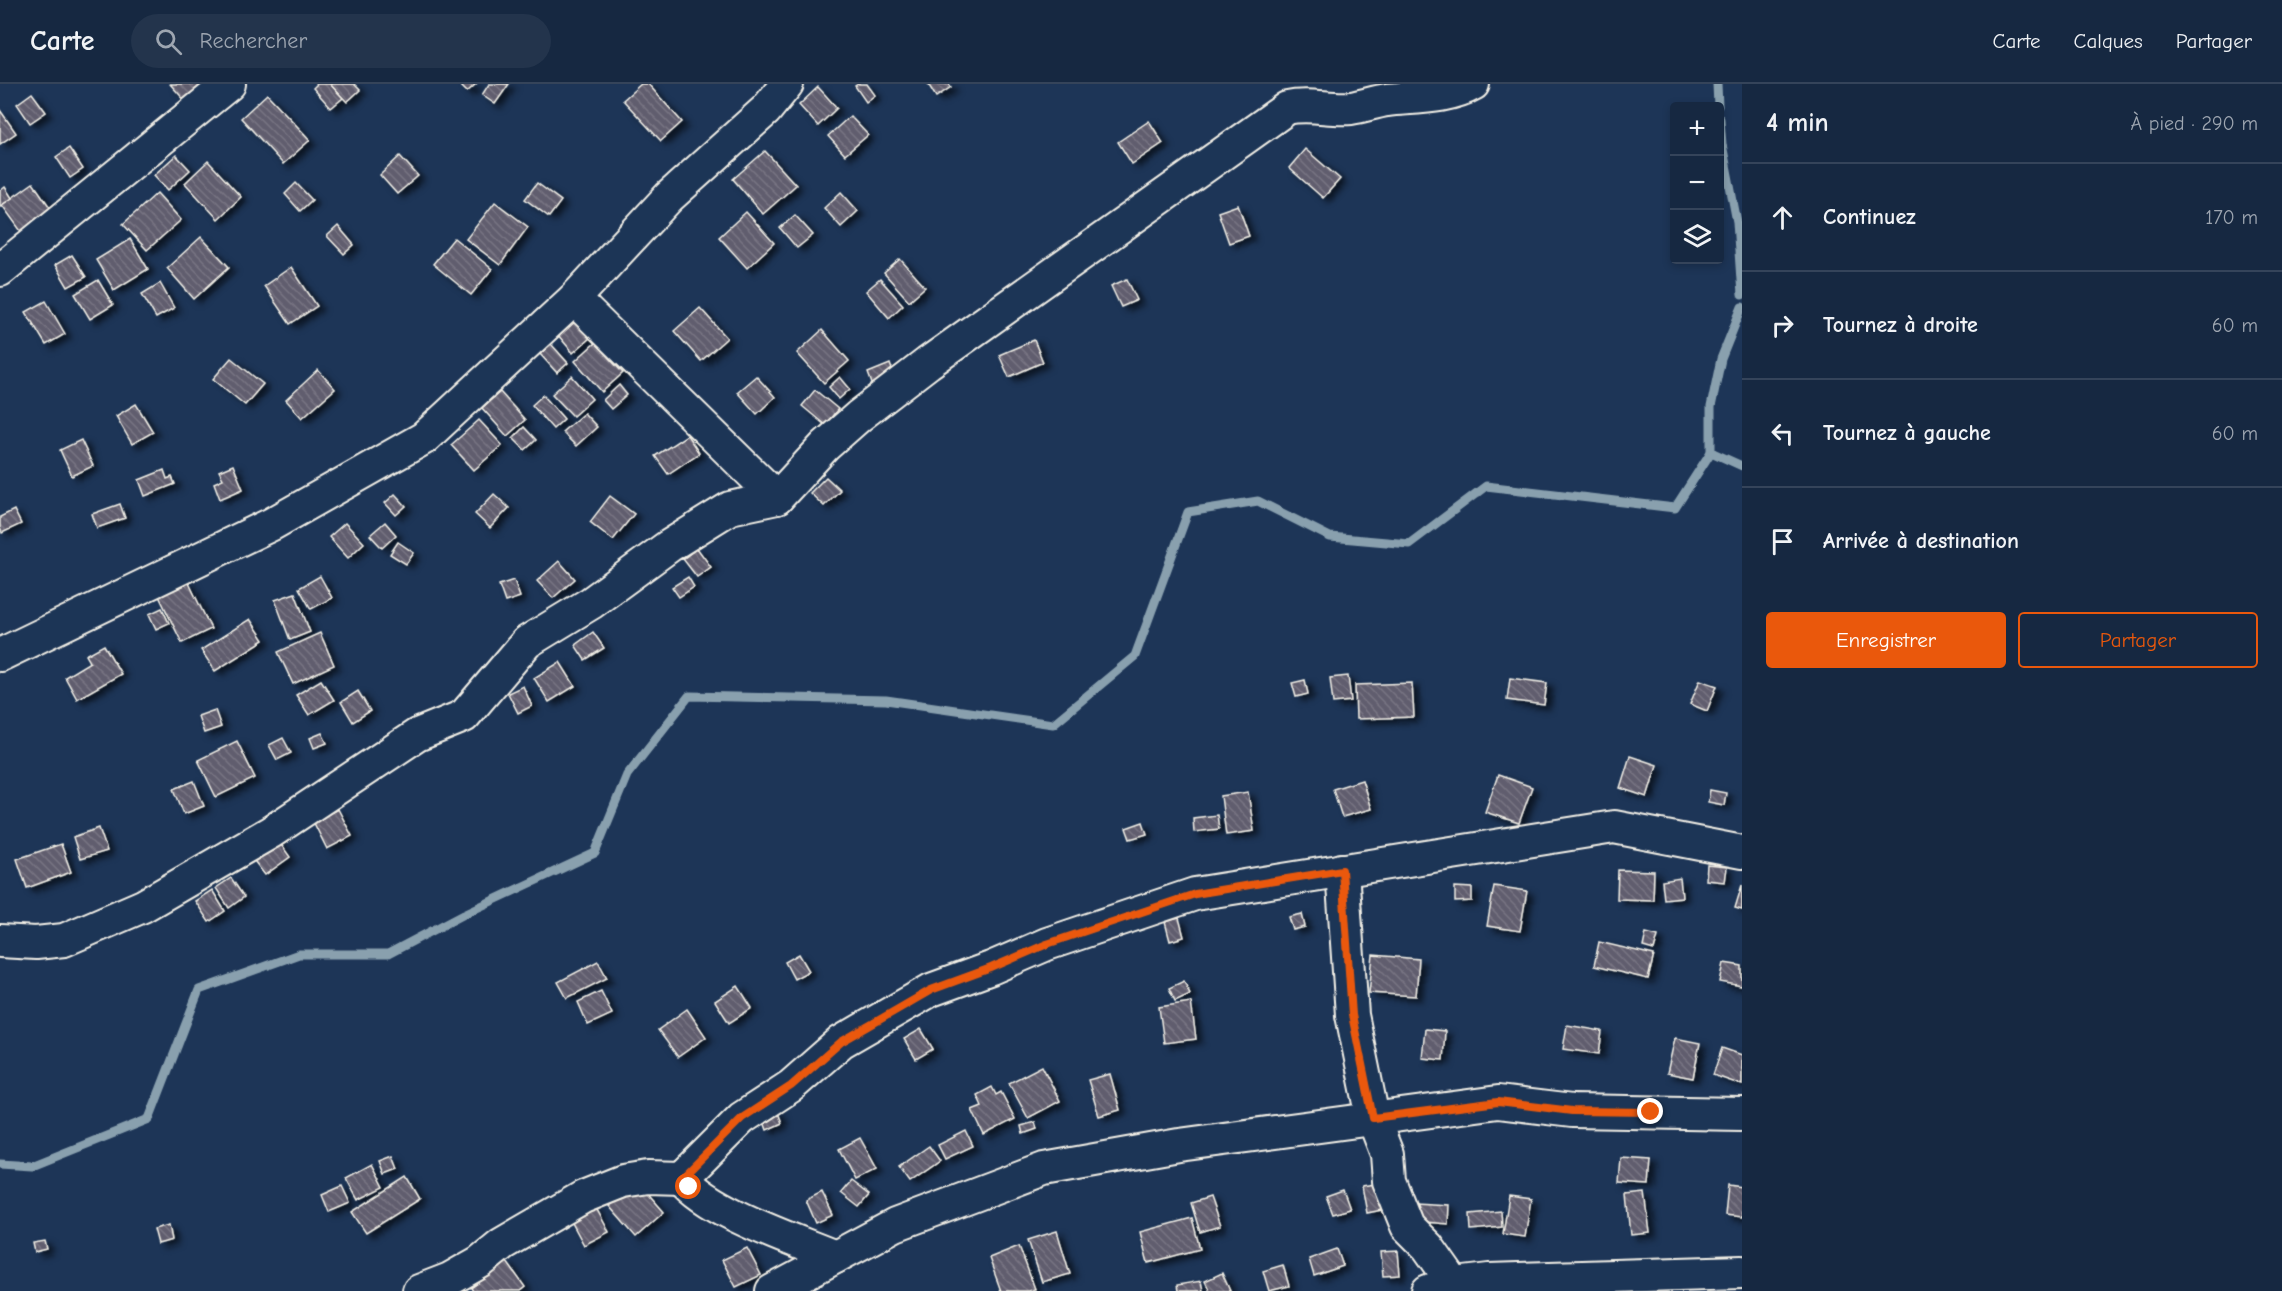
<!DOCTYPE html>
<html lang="fr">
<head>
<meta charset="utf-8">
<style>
  :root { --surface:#162841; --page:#23344c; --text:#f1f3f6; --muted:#9ea6b1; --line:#35445a; --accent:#ea580c }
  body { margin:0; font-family:"Comic Neue",sans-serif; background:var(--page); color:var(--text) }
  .controls { position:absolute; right:18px; top:18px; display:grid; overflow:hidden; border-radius:6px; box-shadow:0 3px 9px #0003 }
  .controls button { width:54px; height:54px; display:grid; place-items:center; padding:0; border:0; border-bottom:2px solid var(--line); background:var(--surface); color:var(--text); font:30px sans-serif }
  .stop { position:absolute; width:18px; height:18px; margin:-14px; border:4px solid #ea580c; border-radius:50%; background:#fff }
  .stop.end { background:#ea580c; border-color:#fff; box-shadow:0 2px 6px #0008 }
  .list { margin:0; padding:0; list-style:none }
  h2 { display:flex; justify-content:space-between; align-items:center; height:78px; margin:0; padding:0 24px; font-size:26px }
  h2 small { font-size:20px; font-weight:400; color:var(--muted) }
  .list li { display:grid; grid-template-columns:39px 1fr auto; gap:18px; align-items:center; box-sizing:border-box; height:108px; padding:0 24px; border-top:2px solid var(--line) }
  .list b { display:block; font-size:22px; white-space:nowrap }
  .list em { font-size:20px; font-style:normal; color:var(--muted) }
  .actions { display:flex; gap:12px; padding:18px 24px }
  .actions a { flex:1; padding:14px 0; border:2px solid var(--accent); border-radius:6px; text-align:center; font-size:21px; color:var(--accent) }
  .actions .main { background:var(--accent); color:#fff }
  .icon { flex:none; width:33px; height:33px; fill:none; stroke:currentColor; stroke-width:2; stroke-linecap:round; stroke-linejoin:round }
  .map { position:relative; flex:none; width:1742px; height:1207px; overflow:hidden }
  header { display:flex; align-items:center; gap:36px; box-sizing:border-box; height:84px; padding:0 30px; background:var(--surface); border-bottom:2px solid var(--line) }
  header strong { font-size:28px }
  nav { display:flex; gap:33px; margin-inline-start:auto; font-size:21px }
  .search { width:420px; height:54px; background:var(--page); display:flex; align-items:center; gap:15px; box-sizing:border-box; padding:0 21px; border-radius:33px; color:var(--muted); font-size:22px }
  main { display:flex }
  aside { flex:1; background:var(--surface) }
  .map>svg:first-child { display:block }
</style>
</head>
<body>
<header>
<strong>Carte</strong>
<div class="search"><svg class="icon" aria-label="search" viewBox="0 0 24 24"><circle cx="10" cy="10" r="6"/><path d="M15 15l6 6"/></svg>Rechercher</div>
<nav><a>Carte</a><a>Calques</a><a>Partager</a></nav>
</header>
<main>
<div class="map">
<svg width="1742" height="1207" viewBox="0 0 1742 1207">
  <defs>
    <pattern id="building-back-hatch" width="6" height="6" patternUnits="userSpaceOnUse" patternTransform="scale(1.5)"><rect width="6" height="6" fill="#615d6e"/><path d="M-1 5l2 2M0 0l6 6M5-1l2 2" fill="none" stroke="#787583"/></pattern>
    <filter id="shadow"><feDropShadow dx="6" dy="4" stdDeviation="3" flood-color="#0009"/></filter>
  </defs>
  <rect width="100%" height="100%" fill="#1d3557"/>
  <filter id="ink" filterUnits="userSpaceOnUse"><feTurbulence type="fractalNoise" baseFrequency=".0167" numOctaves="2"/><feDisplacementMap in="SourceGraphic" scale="12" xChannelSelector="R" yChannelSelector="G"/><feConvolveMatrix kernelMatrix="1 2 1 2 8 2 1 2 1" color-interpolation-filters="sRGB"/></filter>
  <g filter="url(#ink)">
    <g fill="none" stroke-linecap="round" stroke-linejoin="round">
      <g stroke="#89a0ae" stroke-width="9">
        <polyline points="1717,0 1718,22"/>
        <polyline points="1720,35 1722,60 1737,138 1742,211"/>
        <polyline points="1711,368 1711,323 1721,275 1742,223"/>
        <polyline points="0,1080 32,1082 149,1035 199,906 299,870 388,870 464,830 595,769 627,691 689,612 886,616 1053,640 1135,572 1188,428 1258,417 1330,453 1409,460 1486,402 1675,424 1711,368 1742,382"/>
      </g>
    </g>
    <g fill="url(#building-back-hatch)" stroke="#f4f1e8" stroke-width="1.5" filter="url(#shadow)">
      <polygon points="170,0 205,0 187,19"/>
      <polygon points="317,0 330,0 343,14 331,24 313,4"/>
      <polygon points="330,0 354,0 360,6 347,18"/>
      <polygon points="459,0 476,0 467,8"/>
      <polygon points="489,0 509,0 495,20 482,11"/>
      <polygon points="641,0 648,0 682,38 661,57 623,16"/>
      <polygon points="858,0 867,0 875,11 866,18 855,2"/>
      <polygon points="928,0 949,0 951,3 936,13"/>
      <polygon points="818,3 837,24 818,42 799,21"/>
      <polygon points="32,9 46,28 30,39 17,20"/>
      <polygon points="267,10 310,56 283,80 241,34"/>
      <polygon points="0,26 16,49 0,60"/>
      <polygon points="850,32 868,51 845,71 828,52"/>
      <polygon points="1149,37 1163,59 1132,80 1118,58"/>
      <polygon points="69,64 83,85 70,94 56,73"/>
      <polygon points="1305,65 1340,95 1323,114 1289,84"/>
      <polygon points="765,67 796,101 763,130 733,95"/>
      <polygon points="176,71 190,86 168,106 154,91"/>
      <polygon points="400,72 418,92 397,110 380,91"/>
      <polygon points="208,77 241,113 218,135 185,99"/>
      <polygon points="33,99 54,129 23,150 2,121"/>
      <polygon points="296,99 312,116 300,127 285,110"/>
      <polygon points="537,99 561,117 549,133 525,115"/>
      <polygon points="5,103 12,114 0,122 0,107"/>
      <polygon points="841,108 858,127 841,143 824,124"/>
      <polygon points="157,109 181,136 147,166 123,140"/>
      <polygon points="495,118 528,143 500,181 466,155"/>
      <polygon points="1238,121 1249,152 1229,159 1218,128"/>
      <polygon points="746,128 774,159 747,184 719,153"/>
      <polygon points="795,131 813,151 797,164 780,144"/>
      <polygon points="338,142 354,161 344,170 327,152"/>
      <polygon points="201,153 229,183 194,215 167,184"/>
      <polygon points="454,154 492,185 471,211 433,180"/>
      <polygon points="130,155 148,185 114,206 96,176"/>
      <polygon points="72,171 86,193 68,203 55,181"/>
      <polygon points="900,175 925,203 909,217 884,189"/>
      <polygon points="291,183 317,222 290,240 264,202"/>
      <polygon points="880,195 903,221 889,234 866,207"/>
      <polygon points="1127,195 1137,216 1121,223 1111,202"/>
      <polygon points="98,196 113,221 90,235 75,210"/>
      <polygon points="160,199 174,224 156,234 142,210"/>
      <polygon points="46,217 65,250 46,261 26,228"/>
      <polygon points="700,224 727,254 701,277 674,247"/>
      <polygon points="575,235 591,253 573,269 558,251"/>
      <polygon points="822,246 849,277 824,299 797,269"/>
      <polygon points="1034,256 1043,278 1009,293 999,271"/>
      <polygon points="595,259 623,289 602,308 575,277"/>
      <polygon points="551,260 568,279 557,289 540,270"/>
      <polygon points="231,274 263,300 245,321 213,295"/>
      <polygon points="890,280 897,299 875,308 868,289"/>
      <polygon points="318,286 335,305 302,334 286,316"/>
      <polygon points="572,292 592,315 573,332 552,310"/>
      <polygon points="756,292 775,313 757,330 737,308"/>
      <polygon points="840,293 850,305 839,315 829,303"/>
      <polygon points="619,301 627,311 611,325 603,316"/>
      <polygon points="815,306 838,325 825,341 802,322"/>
      <polygon points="500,308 525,336 507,352 482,324"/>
      <polygon points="543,311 564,335 553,345 532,321"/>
      <polygon points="136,320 153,348 132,360 116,332"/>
      <polygon points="584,329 597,343 576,362 562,348"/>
      <polygon points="479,336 502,361 474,386 451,361"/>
      <polygon points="524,343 536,356 525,366 513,354"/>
      <polygon points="687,351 699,369 668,390 655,372"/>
      <polygon points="81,356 93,382 72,392 60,366"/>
      <polygon points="233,381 243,405 220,415 214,399 223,395 219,387"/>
      <polygon points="164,386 167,395 172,393 175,400 145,412 139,396"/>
      <polygon points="826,393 840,406 824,422 810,409"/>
      <polygon points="395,410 406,422 396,431 385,419"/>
      <polygon points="494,410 509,424 490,444 475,430"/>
      <polygon points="610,412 634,430 613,456 590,438"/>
      <polygon points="120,420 125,434 97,444 92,430"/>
      <polygon points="14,426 21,440 2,449 0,444 0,433"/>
      <polygon points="385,438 396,451 382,464 370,451"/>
      <polygon points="345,439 364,459 348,474 329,453"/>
      <polygon points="398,458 414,469 406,480 390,470"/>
      <polygon points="697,464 711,483 697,493 683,475"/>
      <polygon points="559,477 575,495 553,514 537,497"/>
      <polygon points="320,492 332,514 311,525 299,504"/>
      <polygon points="688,493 694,503 679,513 672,503"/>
      <polygon points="514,496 520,513 505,518 499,501"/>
      <polygon points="188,497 211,545 182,559 159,512"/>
      <polygon points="295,509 310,548 290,556 275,516"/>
      <polygon points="162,524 169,539 156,545 149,530"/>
      <polygon points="250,535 264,556 215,587 201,566"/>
      <polygon points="593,548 604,564 585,576 575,561"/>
      <polygon points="320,549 334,581 293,600 278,568"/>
      <polygon points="104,561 121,590 77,615 65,593 90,578 86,571"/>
      <polygon points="560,578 575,602 549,618 534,594"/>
      <polygon points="1348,592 1351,617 1333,619 1330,594"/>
      <polygon points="1510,594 1547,599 1544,621 1507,616"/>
      <polygon points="321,596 334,616 309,631 296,611"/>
      <polygon points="1305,596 1308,610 1296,613 1292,599"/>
      <polygon points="1700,596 1717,602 1707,627 1690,620"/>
      <polygon points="1412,599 1414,633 1356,635 1355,601"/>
      <polygon points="523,602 532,622 518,629 508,609"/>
      <polygon points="358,607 370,627 353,638 341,618"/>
      <polygon points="215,626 221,643 204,649 198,632"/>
      <polygon points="322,649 327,659 314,664 310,654"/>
      <polygon points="283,654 291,669 277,676 269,661"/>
      <polygon points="237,657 255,694 216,713 198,676"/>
      <polygon points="1630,672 1657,681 1647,713 1620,704"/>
      <polygon points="1498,691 1532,703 1519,739 1485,728"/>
      <polygon points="1362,696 1371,725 1342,733 1333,705"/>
      <polygon points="194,697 204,722 184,730 174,705"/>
      <polygon points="1710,706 1726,709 1724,721 1708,718"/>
      <polygon points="1248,708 1254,747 1226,751 1221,712"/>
      <polygon points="338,725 352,752 327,765 313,737"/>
      <polygon points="1217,731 1219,745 1194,748 1193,734"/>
      <polygon points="1143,738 1147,750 1130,755 1126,744"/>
      <polygon points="99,744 107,767 80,775 73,753"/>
      <polygon points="277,755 290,773 265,791 251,773"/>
      <polygon points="61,760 71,788 27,804 17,775"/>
      <polygon points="1707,781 1727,783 1725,798 1706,796"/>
      <polygon points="1618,786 1654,787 1653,816 1617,815"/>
      <polygon points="231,794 244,813 229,824 216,804"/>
      <polygon points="1680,794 1682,813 1664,815 1662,797"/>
      <polygon points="1742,801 1742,826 1735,824"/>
      <polygon points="1494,802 1527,807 1520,847 1487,842"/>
      <polygon points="1455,803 1472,804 1472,817 1455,818"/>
      <polygon points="212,806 225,827 209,838 195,817"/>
      <polygon points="1302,830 1305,843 1293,846 1289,833"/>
      <polygon points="1179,834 1184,853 1170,857 1165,838"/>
      <polygon points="1646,849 1658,852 1654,866 1643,863"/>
      <polygon points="1599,858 1654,871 1648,895 1594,882"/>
      <polygon points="799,870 809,887 794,895 785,878"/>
      <polygon points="1373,871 1419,875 1416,912 1369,909"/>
      <polygon points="598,877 607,894 567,914 558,898"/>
      <polygon points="1724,879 1742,882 1742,902 1720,898"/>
      <polygon points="1184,897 1190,910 1175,917 1169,904"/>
      <polygon points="738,902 752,924 729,939 715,917"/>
      <polygon points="601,907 612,930 588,941 578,918"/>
      <polygon points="1191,918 1196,955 1164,959 1159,923"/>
      <polygon points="687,925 706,953 678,973 658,946"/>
      <polygon points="1567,941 1602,947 1599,970 1563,965"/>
      <polygon points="921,945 933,965 916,975 904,955"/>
      <polygon points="1425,945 1445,947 1443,976 1422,974"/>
      <polygon points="1675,954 1700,959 1693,994 1667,989"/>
      <polygon points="1722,964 1742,971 1742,1001 1713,991"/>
      <polygon points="1042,982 1060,1017 1028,1034 1009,999"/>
      <polygon points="1110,990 1120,1026 1099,1032 1088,996"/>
      <polygon points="992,1003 996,1011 1001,1008 1015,1035 984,1051 972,1026 982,1022 977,1011"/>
      <polygon points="777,1026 782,1039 767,1046 762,1032"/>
      <polygon points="1035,1038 1037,1045 1023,1050 1021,1042"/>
      <polygon points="966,1047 973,1062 945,1075 938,1061"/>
      <polygon points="860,1054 877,1085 855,1096 839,1065"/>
      <polygon points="929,1062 940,1077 910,1098 899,1083"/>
      <polygon points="393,1072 398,1085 385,1090 380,1077"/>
      <polygon points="1621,1074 1651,1076 1649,1101 1619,1099"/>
      <polygon points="372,1080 384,1103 358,1116 346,1094"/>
      <polygon points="407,1093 420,1115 366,1149 352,1128"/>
      <polygon points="637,1097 664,1128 636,1153 609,1122"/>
      <polygon points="851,1097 869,1111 859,1123 841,1109"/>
      <polygon points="1382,1099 1387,1125 1367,1129 1362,1102"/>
      <polygon points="1728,1101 1742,1103 1742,1133 1725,1131"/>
      <polygon points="342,1102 350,1119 329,1128 322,1111"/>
      <polygon points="1343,1106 1350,1125 1333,1130 1326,1112"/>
      <polygon points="822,1108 833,1131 816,1139 806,1116"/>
      <polygon points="1645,1109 1650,1149 1631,1151 1627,1111"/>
      <polygon points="1509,1112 1531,1115 1525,1153 1503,1150"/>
      <polygon points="1210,1113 1220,1142 1200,1148 1191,1119"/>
      <polygon points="1414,1119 1449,1121 1448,1140 1412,1137"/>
      <polygon points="595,1122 609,1148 584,1161 570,1135"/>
      <polygon points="1501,1127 1502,1143 1471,1146 1470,1130"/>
      <polygon points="1192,1134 1200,1165 1148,1179 1140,1148"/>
      <polygon points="169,1141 172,1156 158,1160 154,1145"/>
      <polygon points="1057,1147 1070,1190 1042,1198 1028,1156"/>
      <polygon points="45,1157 47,1165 35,1168 33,1159"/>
      <polygon points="1019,1162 1035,1205 1029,1207 1001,1207 989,1174"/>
      <polygon points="747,1164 761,1191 736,1203 722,1176"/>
      <polygon points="1337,1165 1343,1182 1314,1192 1309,1175"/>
      <polygon points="1398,1167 1400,1191 1383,1192 1381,1168"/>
      <polygon points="507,1178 525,1203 520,1207 473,1207 471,1204"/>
      <polygon points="1283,1181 1289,1202 1269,1207 1263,1187"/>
      <polygon points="1222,1189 1230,1207 1210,1207 1205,1197"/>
      <polygon points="1201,1197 1203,1207 1178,1207 1177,1201"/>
    </g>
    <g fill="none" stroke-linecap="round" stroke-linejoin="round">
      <defs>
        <g id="street">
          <polyline points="0,186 229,0"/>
          <polyline points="574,215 777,414"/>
          <polyline points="0,571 272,440 424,354 574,215 669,113 766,26 787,0"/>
          <polyline points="1342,786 1352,931 1373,1034 1387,1070 1389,1097 1407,1142 1428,1163 1454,1200"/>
          <path d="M0,857L36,859L64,856L143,822L271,748L417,651L464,632L527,558L591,519L669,462L730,424L777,414L825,362L859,332L928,279L1287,24C1309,19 1330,26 1351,24C1363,22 1375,18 1387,16C1415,13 1449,14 1473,0"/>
          <path d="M682,1094C709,1128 794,1156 835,1173"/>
          <polyline points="419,1207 450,1195 480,1178 502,1160 583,1113 623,1097 648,1093 682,1094 742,1034 791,1002 841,958 931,906 991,884 1047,860 1195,810 1614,743 1742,768"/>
          <polyline points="772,1207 895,1141 1044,1085 1179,1061 1498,1018 1572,1027 1742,1030"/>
          <polyline points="1428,1207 1447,1201 1489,1196 1742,1188"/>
        </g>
      </defs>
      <use href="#street" stroke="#f4f1e8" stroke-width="36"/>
      <use href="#street" stroke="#1d3557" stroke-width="32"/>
    </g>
  </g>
  <g fill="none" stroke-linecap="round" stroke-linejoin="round" filter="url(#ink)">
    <polyline stroke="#ea580c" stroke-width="8" points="689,1103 682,1094 742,1034 791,1002 841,958 931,906 991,884 1047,860 1195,810 1342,786 1352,931 1373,1034 1498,1018 1572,1027 1651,1028"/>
  </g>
</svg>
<div class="controls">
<button>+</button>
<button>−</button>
<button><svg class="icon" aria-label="layers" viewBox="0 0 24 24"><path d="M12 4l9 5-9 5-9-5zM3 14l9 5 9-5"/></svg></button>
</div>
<div class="stop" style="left:689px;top:1103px"></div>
<div class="stop end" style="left:1651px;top:1028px"></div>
</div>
<aside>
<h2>4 min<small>À pied · 290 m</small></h2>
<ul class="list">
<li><svg class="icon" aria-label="ahead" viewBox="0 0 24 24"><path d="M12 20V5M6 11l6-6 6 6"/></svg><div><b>Continuez</b></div><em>170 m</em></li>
<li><svg class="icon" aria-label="right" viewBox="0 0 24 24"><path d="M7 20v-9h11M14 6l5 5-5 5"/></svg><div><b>Tournez à droite</b></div><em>60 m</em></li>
<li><svg class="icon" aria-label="left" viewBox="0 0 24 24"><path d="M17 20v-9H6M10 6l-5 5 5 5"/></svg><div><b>Tournez à gauche</b></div><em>60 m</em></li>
<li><svg class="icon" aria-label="arrive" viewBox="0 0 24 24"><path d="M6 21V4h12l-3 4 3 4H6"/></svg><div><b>Arrivée à destination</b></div></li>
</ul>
<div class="actions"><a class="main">Enregistrer</a><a>Partager</a></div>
</aside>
</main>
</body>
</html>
